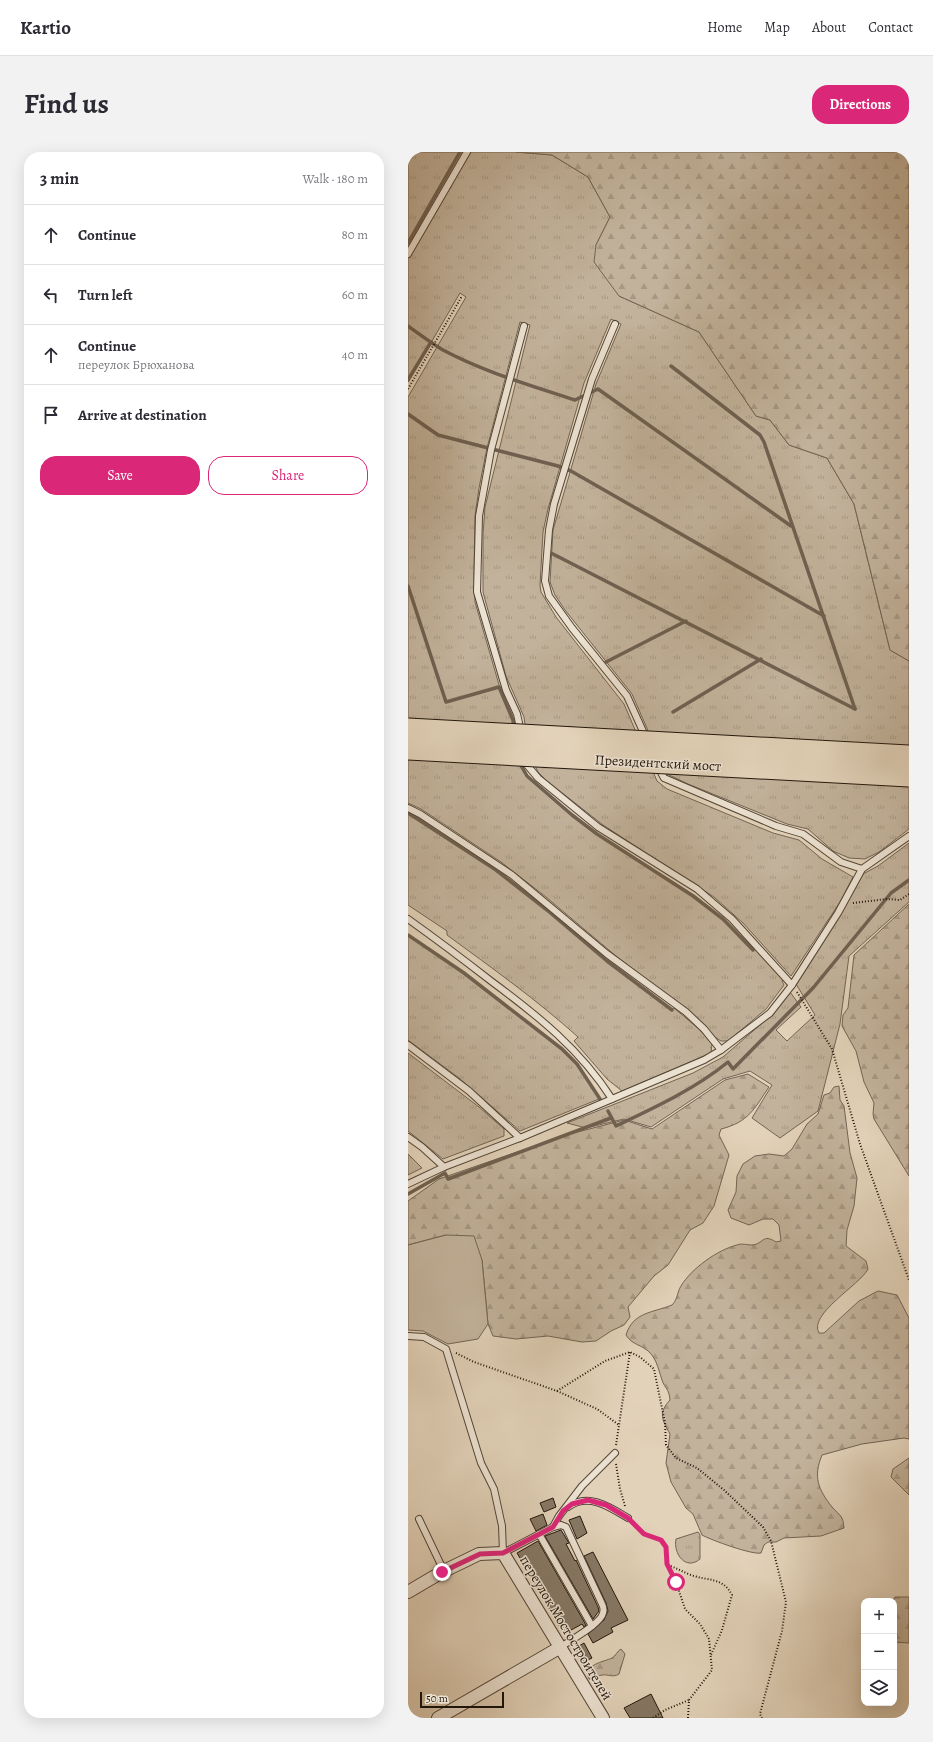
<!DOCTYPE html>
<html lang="en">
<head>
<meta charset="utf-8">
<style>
  :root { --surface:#fff; --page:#f2f2f3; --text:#2b2b33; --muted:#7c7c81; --line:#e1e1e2; --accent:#db2777 }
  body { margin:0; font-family:Alegreya,serif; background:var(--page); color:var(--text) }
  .controls { position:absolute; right:12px; bottom:12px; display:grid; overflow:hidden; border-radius:8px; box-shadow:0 4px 16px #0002 }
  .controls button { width:36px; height:36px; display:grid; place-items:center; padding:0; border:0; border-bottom:1px solid var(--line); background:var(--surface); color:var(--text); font:20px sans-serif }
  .scale { position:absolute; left:12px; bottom:10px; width:84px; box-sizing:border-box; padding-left:4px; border:2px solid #23160b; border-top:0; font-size:11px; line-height:14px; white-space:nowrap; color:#23160b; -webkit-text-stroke:3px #ece2d2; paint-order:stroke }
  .stop { position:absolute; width:12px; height:12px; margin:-9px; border:3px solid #db2777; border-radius:50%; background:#fff }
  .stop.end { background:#db2777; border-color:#fff; box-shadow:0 1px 4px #0008 }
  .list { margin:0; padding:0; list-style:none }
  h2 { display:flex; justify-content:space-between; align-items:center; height:52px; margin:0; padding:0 16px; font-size:17px }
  h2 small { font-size:13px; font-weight:400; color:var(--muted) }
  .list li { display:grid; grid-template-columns:26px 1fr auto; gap:12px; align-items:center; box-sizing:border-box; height:60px; padding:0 16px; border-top:1px solid var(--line) }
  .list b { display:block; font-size:15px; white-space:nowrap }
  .list p { margin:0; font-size:13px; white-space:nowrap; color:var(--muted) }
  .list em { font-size:13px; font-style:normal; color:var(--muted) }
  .actions { display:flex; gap:8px; padding:12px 16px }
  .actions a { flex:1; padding:9px 0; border:1px solid var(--accent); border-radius:16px; text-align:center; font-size:14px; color:var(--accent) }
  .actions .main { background:var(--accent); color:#fff }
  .icon { flex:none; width:22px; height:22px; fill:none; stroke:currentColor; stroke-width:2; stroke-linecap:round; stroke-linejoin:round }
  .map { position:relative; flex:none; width:501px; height:1566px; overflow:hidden; border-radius:16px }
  header { display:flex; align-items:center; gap:24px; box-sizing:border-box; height:56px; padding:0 20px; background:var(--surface); border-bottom:1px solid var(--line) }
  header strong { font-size:19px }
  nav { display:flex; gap:22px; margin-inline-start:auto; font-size:14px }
  .intro { display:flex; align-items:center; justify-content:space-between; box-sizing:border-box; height:96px; padding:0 24px }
  h1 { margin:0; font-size:28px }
  .button { padding:10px 18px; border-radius:16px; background:var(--accent); color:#fff; font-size:14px; font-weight:700 }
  main { display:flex; gap:24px; padding:0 24px }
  aside { flex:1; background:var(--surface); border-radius:16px; box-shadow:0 4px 16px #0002 }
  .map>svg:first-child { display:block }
</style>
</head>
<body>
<header>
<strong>Kartio</strong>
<nav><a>Home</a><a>Map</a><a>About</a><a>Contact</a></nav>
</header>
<div class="intro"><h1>Find us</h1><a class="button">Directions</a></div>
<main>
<aside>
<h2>3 min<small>Walk · 180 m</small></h2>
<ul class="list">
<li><svg class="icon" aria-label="ahead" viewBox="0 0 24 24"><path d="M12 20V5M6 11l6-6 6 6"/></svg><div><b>Continue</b></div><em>80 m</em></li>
<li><svg class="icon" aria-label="left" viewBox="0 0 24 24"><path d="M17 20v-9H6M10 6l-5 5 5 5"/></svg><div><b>Turn left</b></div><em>60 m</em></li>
<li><svg class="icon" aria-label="ahead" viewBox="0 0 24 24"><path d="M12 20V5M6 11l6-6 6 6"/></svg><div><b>Continue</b><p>переулок Брюханова</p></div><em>40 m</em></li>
<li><svg class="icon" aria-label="arrive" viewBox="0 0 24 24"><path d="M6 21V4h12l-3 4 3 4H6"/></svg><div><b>Arrive at destination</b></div></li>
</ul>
<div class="actions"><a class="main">Save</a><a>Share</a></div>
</aside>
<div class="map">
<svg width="501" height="1566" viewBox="0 0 501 1566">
  <defs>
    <pattern id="grass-tufts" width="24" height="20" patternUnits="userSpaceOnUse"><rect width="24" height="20" fill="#c2b29b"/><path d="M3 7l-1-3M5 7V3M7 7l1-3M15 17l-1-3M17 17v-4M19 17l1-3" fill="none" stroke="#a69884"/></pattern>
    <pattern id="forest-firs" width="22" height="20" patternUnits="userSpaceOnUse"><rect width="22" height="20" fill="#c2b29b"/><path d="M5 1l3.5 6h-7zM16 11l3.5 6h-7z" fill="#a69884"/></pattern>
  </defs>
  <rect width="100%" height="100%" fill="#e2d2b9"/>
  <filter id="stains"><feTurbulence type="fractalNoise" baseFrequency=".005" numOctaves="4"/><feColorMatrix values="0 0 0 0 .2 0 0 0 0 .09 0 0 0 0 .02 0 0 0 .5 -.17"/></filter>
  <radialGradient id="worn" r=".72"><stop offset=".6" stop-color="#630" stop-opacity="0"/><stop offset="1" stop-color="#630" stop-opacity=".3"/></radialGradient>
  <g fill="url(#grass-tufts)" stroke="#726453">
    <polygon points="0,0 108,0 144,3 180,25 202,65 188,93 211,144 291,180 348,264 362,268 381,293 419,306 446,352 482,498 501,509 501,677 471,700 457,707 441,706 425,699 400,677 379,672 280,632 259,622 224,542 157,458 147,443 142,430 145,378 188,232 213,172 203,167 176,231 140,357 135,380 132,433 133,440 148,465 216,552 249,629 259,637 365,681 391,688 414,707 445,725 432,750 383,824 335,771 306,745 195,673 139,629 130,620 121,601 116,565 98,524 75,440 75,382 77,355 122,173 112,170 79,296 71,336 67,364 66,423 67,450 94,543 105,568 112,613 119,623 147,648 190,682 286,743 315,766 345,798 348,796 375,827 374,829 376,833 358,857 320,889 313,889 307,885 289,866 208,804 138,745 93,710 13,657 0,651 0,245 58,145 52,141 0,230"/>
    <path d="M0,660C74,699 134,756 199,808C220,825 242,841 264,857L266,856L291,877L304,892L303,901L214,939L199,927L166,889L170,885C129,848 84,816 39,783V779L0,753Z"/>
    <polygon points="501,691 501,750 441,804 432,872 410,959 372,986 344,966 364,933 342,919 315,927 243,975 216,967 178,976 159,971 285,921 315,905 367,860 382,840 393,855 368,878 379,889 407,863 388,832 438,753 455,722 470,714"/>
    <polygon points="0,784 55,821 154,897 169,912 191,947 112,979 51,926 0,888"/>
    <polygon points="0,901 71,955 96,977 96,984 35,1007 0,979"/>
    <polygon points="0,1002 14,1016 0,1023"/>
    <path d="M290,1380L292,1383V1407C278,1419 265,1402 268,1387Z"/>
  </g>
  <g fill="url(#forest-firs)" stroke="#726453">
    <polygon points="108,0 501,0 501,509 482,498 446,352 419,306 381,293 362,268 348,264 291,180 211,144 186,110 188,93 202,65 180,25 144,3"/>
    <polygon points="501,752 501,1024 466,967 465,962 466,951 456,930 448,899 434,874 435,863 440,856 446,803"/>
    <path d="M340,922L361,935C346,957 341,970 313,977L311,983L321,1003L306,1054L295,1071L282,1078L260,1113L246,1124L220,1155L222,1165L216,1173L203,1179L188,1189L174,1190L140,1184L108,1187L85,1184L80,1172L74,1108L38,1083L0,1093V1049L31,1027L158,983L216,968L244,977L317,928Z"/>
    <path d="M431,934L432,948L436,954L442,1001L449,1026L446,1054L439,1078L438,1094L458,1109L460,1117C452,1133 400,1162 411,1181H416L451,1149L470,1139L489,1143L501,1166V1287L496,1286L454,1292L414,1303C405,1325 410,1337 424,1355C432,1364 435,1363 436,1376L413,1384L376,1386L368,1390H360L356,1393L353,1401C344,1403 303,1388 294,1383L285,1362L278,1356L263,1330L258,1311L262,1282C254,1268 250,1261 262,1248C261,1236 257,1237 254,1228C250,1216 248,1203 236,1196C229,1192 223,1191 218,1183C225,1160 244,1161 264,1153C270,1147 269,1140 273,1134C283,1117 309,1098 329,1093C334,1091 339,1093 344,1093C356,1092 354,1081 368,1090L373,1089L371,1073L365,1067H355L341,1073L323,1066L320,1058L328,1040L329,1024L335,1012L347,1004L361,1002L376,1004L384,997L399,972L410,962L416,943L422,941L426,935Z"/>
    <polygon points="501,1306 501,1343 483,1325 485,1317"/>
    <polygon points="487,1445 501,1445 501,1491 486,1490 486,1449 485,1449"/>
    <path d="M213,1497L217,1502L211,1522C205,1526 200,1522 194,1523C189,1524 186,1528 181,1527C175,1512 196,1510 204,1506C208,1504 209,1499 213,1497Z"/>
  </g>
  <polygon fill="#c2b29b" stroke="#726453" points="38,1083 66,1084 74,1108 80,1172 70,1187 40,1192 15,1179 0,1178 0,1093"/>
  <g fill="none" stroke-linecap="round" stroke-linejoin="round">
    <g stroke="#6f6050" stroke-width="3.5">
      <polyline points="0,91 52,0"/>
      <path d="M0,174C11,182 23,191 35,198C76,220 122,233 167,248L190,237L383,374"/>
      <polyline points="263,214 352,283 356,290 447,557"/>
      <polyline points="0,228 23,190"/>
      <polyline points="0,262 30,283 150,314 163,319 416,464"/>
      <polyline points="143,401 447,557"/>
      <polyline points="0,434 38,550 91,535 105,568 106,577"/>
      <polyline points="198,510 278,469"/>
      <polyline points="265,560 353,507"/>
      <polyline points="111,610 119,624 164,663 189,682 285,744 315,767 345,798"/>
      <polyline points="0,661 88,718 139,758 199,809 264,858"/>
      <polyline points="0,783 56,821 154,897 169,912 192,947"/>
      <path d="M200,959L208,974C246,956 287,937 320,910L325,917L405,836L483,741L501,728"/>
      <polyline points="0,1042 37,1021 40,1027 203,966"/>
    </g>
  </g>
  <g fill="#867865" stroke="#23160b">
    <polygon points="145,1346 148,1355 136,1360 132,1351"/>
    <polygon points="135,1362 139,1373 128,1379 122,1367"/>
    <polygon points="172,1364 179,1381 169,1387 161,1368"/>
    <polygon points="153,1378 161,1391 158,1392 167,1409 168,1408 190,1455 191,1459 185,1467 137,1384"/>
    <polygon points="130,1389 178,1473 176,1475 174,1472 156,1482 109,1401"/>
    <polygon points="185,1400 220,1468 203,1476 205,1480 185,1491 180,1482 196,1468 200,1459 198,1451 176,1404"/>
    <polygon points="176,1491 184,1506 174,1511 166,1497"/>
    <polygon points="243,1542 255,1566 222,1566 216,1556"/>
  </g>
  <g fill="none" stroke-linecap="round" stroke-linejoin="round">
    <defs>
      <g id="lane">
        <polyline points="0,102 59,0"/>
        <polyline points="207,172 184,227 146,352 141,378 137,429 141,444 164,476 219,544 238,586"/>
        <polyline points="113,580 109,562 98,538 69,440 71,364 83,298 116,174"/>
        <polyline points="118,607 119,613 130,626 190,675 289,737 324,767 384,833"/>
        <polyline points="250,615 256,626 368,674 395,682 433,710 454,717"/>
        <polyline points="0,656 12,662 104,723 199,802 278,860 296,877 313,898"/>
        <path d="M0,767C28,787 56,808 83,829C130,864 172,897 204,947"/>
        <polyline points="0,893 61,939 112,986"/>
        <polyline points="0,985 14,995 36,1015"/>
        <polyline points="0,1032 36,1015 112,986 296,908 313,898 362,861 384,833 430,761 454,717 501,684"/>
        <polyline points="0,1184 16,1185 38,1197 73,1311 86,1337 94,1374 95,1401 145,1375 151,1364 174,1334 207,1301"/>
        <path d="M160,1355C180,1340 202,1355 220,1366"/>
        <polyline points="11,1367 34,1415 34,1420"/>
        <path d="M145,1375L153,1373L158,1375L194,1452C195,1454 196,1458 195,1461C193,1472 161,1489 151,1496"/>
        <polyline points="131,1382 184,1474"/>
      </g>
      <g id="street">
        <polyline points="0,1440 34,1420 71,1402 95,1401 195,1566"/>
        <polyline points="30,1566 151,1496"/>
      </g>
    </defs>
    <use href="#lane" stroke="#534536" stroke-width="8"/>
    <use href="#street" stroke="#534536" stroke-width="14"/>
    <g stroke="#23160b" stroke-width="2" stroke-dasharray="1 2" stroke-linecap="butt">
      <polyline points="0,237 54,144"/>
      <polyline points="445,751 479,747 492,748 501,742"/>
      <polyline points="389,840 424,897 452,992 501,1128"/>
      <polyline points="48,1201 66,1210 149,1239 197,1209 222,1200 232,1205 246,1217 257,1271 258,1293 268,1306 289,1316 316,1338 355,1375 363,1389 378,1450 374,1479 352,1562 354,1566"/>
      <polyline points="149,1239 189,1257 211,1273"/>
      <polyline points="208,1293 222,1200"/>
      <polyline points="208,1312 212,1337 217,1354"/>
      <polyline points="226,1372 236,1382 253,1388 258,1395 259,1412 268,1430 277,1457 292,1472 301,1487 304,1518 281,1548 280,1566"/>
      <path d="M260,1413C268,1416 275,1420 283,1423C299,1429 315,1425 324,1443L314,1478L303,1503"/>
      <polyline points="245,1566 257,1558 281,1548"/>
    </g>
    <use href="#lane" stroke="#ece2d2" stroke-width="6"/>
    <use href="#street" stroke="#ece2d2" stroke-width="12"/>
    <defs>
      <g id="highway-bridge">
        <polyline points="0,577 501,604"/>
        <polyline points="0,597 501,624"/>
      </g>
    </defs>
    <use href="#highway-bridge" stroke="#23160b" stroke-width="23" stroke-linecap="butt"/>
    <use href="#highway-bridge" stroke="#e2d2b9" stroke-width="21"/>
  </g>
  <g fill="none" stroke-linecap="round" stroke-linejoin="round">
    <polyline stroke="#db2777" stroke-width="5" points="34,1420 72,1402 95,1401 145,1375 155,1359 164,1352 180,1348 198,1353 220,1366 236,1382 253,1388 258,1395 259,1412 268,1430"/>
  </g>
  <g text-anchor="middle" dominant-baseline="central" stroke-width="3" stroke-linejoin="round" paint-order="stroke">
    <g font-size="14" fill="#23160b" stroke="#ece2d2">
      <text transform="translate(250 611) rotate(3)">Президентский мост</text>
      <text transform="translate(158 1476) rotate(59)">переулок Мостостроителей</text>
    </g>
  </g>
  <rect width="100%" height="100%" filter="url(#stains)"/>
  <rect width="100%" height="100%" fill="url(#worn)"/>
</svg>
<div class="controls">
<button>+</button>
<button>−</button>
<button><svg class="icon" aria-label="layers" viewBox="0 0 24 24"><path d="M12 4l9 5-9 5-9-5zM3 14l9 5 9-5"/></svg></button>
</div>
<div class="scale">50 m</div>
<div class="stop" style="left:268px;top:1430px"></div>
<div class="stop end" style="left:34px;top:1420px"></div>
</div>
</main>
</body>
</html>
